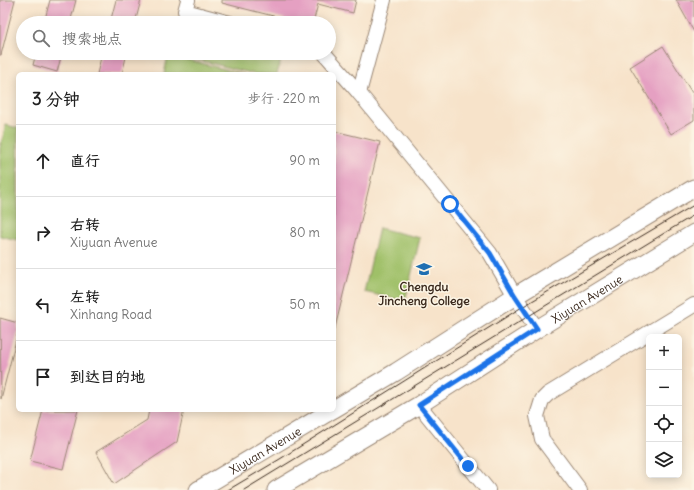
<!DOCTYPE html>
<html lang="zh">
<head>
<meta charset="utf-8">
<style>
  :root { --surface:#fff; --page:#f2f2f2; --text:#222; --muted:#767676; --line:#e0e0e0 }
  body { margin:0; font-family:Delius,"LXGW WenKai TC",sans-serif; background:var(--page); color:var(--text) }
  .controls { position:absolute; right:12px; bottom:12px; display:grid; overflow:hidden; border-radius:6px; box-shadow:0 2px 10px #0003 }
  .controls button { width:36px; height:36px; display:grid; place-items:center; padding:0; border:0; border-bottom:1px solid var(--line); background:var(--surface); color:var(--text); font:20px sans-serif }
  .stop { position:absolute; width:12px; height:12px; margin:-9px; border:3px solid #1a73e8; border-radius:50%; background:#fff }
  .stop.end { background:#1a73e8; border-color:#fff; box-shadow:0 1px 4px #0008 }
  .list { margin:0; padding:0; list-style:none }
  h2 { display:flex; justify-content:space-between; align-items:center; height:52px; margin:0; padding:0 16px; font-size:17px }
  h2 small { font-size:13px; font-weight:400; color:var(--muted) }
  .list li { display:grid; grid-template-columns:26px 1fr auto; gap:12px; align-items:center; box-sizing:border-box; height:72px; padding:0 16px; border-top:1px solid var(--line) }
  .list b { display:block; font-size:15px; white-space:nowrap }
  .list p { margin:0; font-size:13px; white-space:nowrap; color:var(--muted) }
  .list em { font-size:13px; font-style:normal; color:var(--muted) }
  .icon { flex:none; width:22px; height:22px; fill:none; stroke:currentColor; stroke-width:2; stroke-linecap:round; stroke-linejoin:round }
  .map { position:relative; flex:none; width:694px; height:490px; overflow:hidden }
  .search { position:absolute; background:var(--surface); box-shadow:0 2px 10px #0003; left:16px; top:16px; width:320px; height:44px; display:flex; align-items:center; gap:10px; box-sizing:border-box; padding:0 14px; border-radius:22px; color:var(--muted); font-size:15px }
  .panel { position:absolute; background:var(--surface); box-shadow:0 2px 10px #0003; left:16px; top:72px; width:320px; height:340px; border-radius:6px }
  .map>svg:first-child { display:block }
</style>
</head>
<body>
<div class="map">
<svg width="694" height="490" viewBox="0 0 694 490">
  <rect width="100%" height="100%" fill="#fcf5e5"/>
  <filter id="ink" filterUnits="userSpaceOnUse"><feTurbulence type="fractalNoise" baseFrequency=".025" numOctaves="2"/><feDisplacementMap in="SourceGraphic" scale="8" xChannelSelector="R" yChannelSelector="G"/><feConvolveMatrix kernelMatrix="1 2 1 2 8 2 1 2 1" color-interpolation-filters="sRGB"/></filter>
  <filter id="wash" filterUnits="userSpaceOnUse"><feTurbulence type="fractalNoise" baseFrequency=".012" numOctaves="4" result="noise"/><feDisplacementMap in="SourceGraphic" scale="16" xChannelSelector="R" yChannelSelector="G"/><feGaussianBlur stdDeviation="0.9" result="paint"/><feColorMatrix in="noise" values="0 0 0 0 0 0 0 0 0 0 0 0 0 0 0 0 0 1.4 0 .05"/><feComposite in="paint" operator="in"/></filter>
  <g filter="url(#wash)">
    <rect width="100%" height="100%" fill="#f7e3ca"/>
    <g fill="#9fc068" stroke="#6d7543">
      <polygon points="170,53 283,53 277,74 255,74"/>
      <polygon points="168,55 244,74 164,74"/>
      <polygon points="6,125 18,128 18,240 0,236 0,148"/>
      <polygon points="379,228 420,238 405,301 364,292"/>
    </g>
    <g id="blocks">
      <g fill="#e5a0c2">
        <polygon points="0,0 15,0 1,55 0,55"/>
        <polygon points="50,0 76,0 70,23 44,23"/>
        <polygon points="116,0 141,0 135,23 110,23"/>
        <polygon points="222,0 356,0 353,13 318,4 313,23 301,23 222,3"/>
        <polygon points="676,0 694,0 694,32"/>
        <polygon points="663,46 694,96 694,120 671,134 630,67"/>
        <polygon points="36,53 62,53 57,72 33,65"/>
        <polygon points="102,53 127,53 122,74 97,74"/>
        <polygon points="334,131 380,142 335,328 334,328"/>
        <polygon points="0,318 18,323 18,332 1,399"/>
        <polygon points="43,410 78,410 63,469 30,461"/>
        <polygon points="149,410 184,410 177,442 114,484 96,452 147,420"/>
      </g>
    </g>
  </g>
  <g filter="url(#ink)">
    <use href="#blocks" fill-opacity="0" stroke="#998674" stroke-width="1"/>
    <g fill="none" stroke-linecap="round" stroke-linejoin="round">
      <defs>
        <g id="minor">
          <polyline points="188,0 185,11 230,23"/>
          <polyline points="324,53 359,93 490,253 515,296 537,329"/>
          <polyline points="359,93 384,0"/>
          <polyline points="419,405 488,490"/>
          <polyline points="580,490 542,439 537,416 542,400 548,394 694,305"/>
        </g>
        <g id="major">
          <polyline points="334,409 396,372 515,296 694,188"/>
          <path id="s1" d="M198,490L332,410"/>
          <path id="s2" d="M276,490L419,405L537,329L694,233"/>
        </g>
      </defs>
      <use href="#minor" stroke="#998674" stroke-width="16"/>
      <use href="#major" stroke="#998674" stroke-width="19"/>
      <use href="#minor" stroke="#fff" stroke-width="14"/>
      <use href="#major" stroke="#fff" stroke-width="17"/>
      <g stroke="#3b2a1e" stroke-width="1">
        <polyline points="228,490 280,459 522,307 694,205"/>
        <polyline points="244,490 694,215"/>
      </g>
    </g>
  </g>
  <g fill="none" stroke-linecap="round" stroke-linejoin="round" filter="url(#ink)">
    <polyline stroke="#1a73e8" stroke-width="5" points="450,204 490,253 515,296 537,329 419,405 468,466"/>
  </g>
  <defs>
    <symbol id="university-bare" viewBox="-9 -9 18 18"><path d="M0-5L7-2L0 1L-7-2ZM-4 1L0 2.5L4 1V4Q0 6-4 4Z" fill="#1f6fb2" stroke="#fcf5e5" stroke-width="2.5" paint-order="stroke"/></symbol>
  </defs>
  <g fill-rule="evenodd">
    <use href="#university-bare" x="413" y="258" width="22" height="22"/>
  </g>
  <g text-anchor="middle" dominant-baseline="central" stroke-width="3" stroke-linejoin="round" paint-order="stroke">
    <g font-size="12" font-weight="bold" fill="#3b2a1e" stroke="#fcf5e5">
      <text x="424" y="286">Chengdu<tspan x="424" dy="14">Jincheng College</tspan></text>
    </g>
    <g font-size="12" fill="#3b2a1e" stroke="#fcf5e5">
      <text stroke="none"><textPath href="#s2" startOffset="365">Xiyuan Avenue</textPath></text>
      <text stroke="none"><textPath href="#s1" startOffset="78">Xiyuan Avenue</textPath></text>
    </g>
  </g>
</svg>
<div class="controls">
<button>+</button>
<button>−</button>
<button><svg class="icon" aria-label="locate" viewBox="0 0 24 24"><circle cx="12" cy="12" r="6"/><path d="M12 2v4M12 18v4M2 12h4M18 12h4"/></svg></button>
<button><svg class="icon" aria-label="layers" viewBox="0 0 24 24"><path d="M12 4l9 5-9 5-9-5zM3 14l9 5 9-5"/></svg></button>
</div>
<div class="stop" style="left:450px;top:204px"></div>
<div class="stop end" style="left:468px;top:466px"></div>
<div class="search"><svg class="icon" aria-label="search" viewBox="0 0 24 24"><circle cx="10" cy="10" r="6"/><path d="M15 15l6 6"/></svg>搜索地点</div>
<section class="panel">
<h2>3 分钟<small>步行 · 220 m</small></h2>
<ul class="list">
<li><svg class="icon" aria-label="ahead" viewBox="0 0 24 24"><path d="M12 20V5M6 11l6-6 6 6"/></svg><div><b>直行</b></div><em>90 m</em></li>
<li><svg class="icon" aria-label="right" viewBox="0 0 24 24"><path d="M7 20v-9h11M14 6l5 5-5 5"/></svg><div><b>右转</b><p>Xiyuan Avenue</p></div><em>80 m</em></li>
<li><svg class="icon" aria-label="left" viewBox="0 0 24 24"><path d="M17 20v-9H6M10 6l-5 5 5 5"/></svg><div><b>左转</b><p>Xinhang Road</p></div><em>50 m</em></li>
<li><svg class="icon" aria-label="arrive" viewBox="0 0 24 24"><path d="M6 21V4h12l-3 4 3 4H6"/></svg><div><b>到达目的地</b></div></li>
</ul>
</section>
</div>
</body>
</html>
